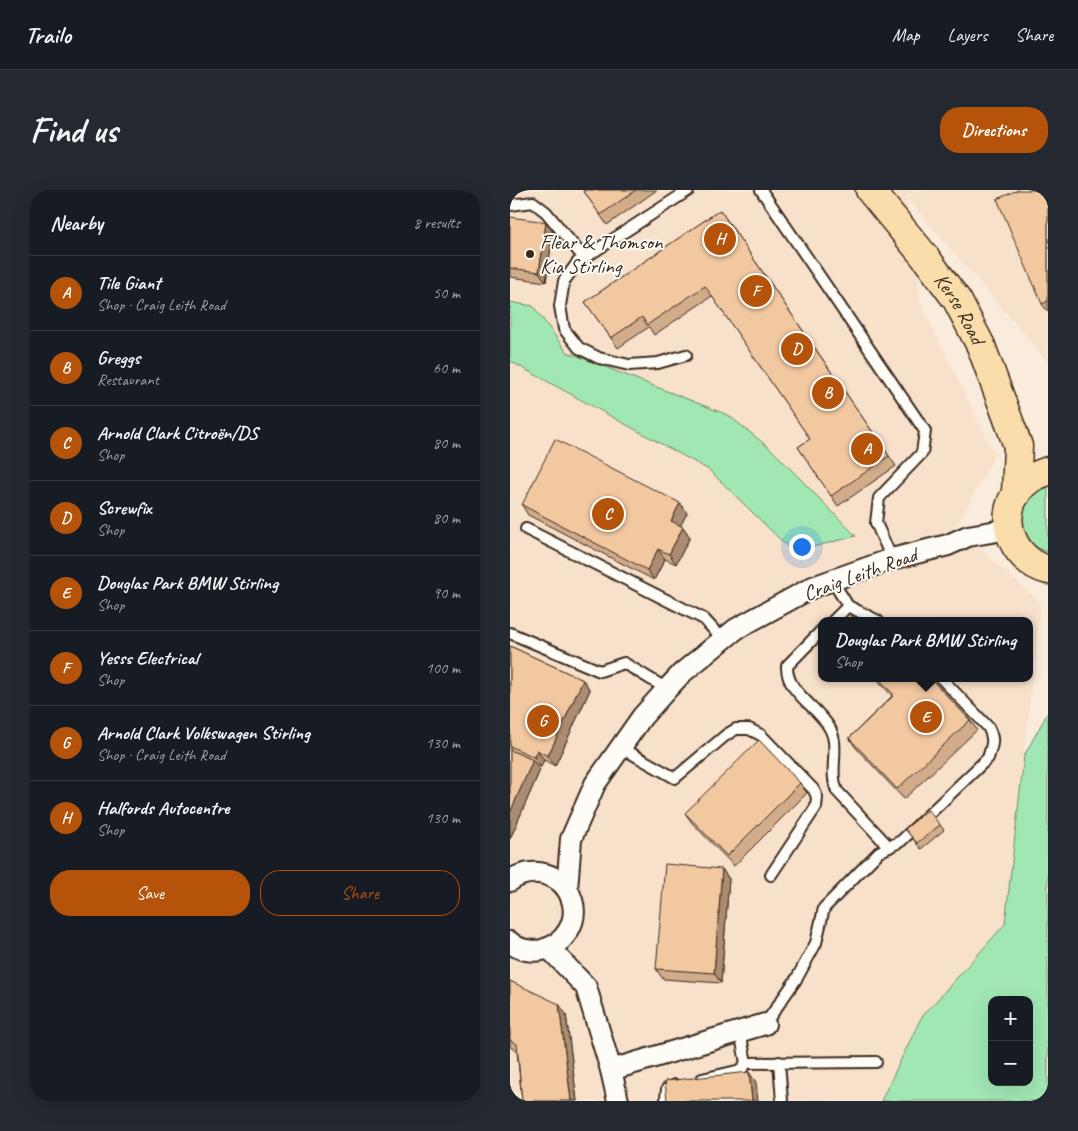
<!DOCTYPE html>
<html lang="en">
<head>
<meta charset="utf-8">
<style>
  :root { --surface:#171b24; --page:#242831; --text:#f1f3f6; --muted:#9ea1a6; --line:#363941; --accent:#b45309 }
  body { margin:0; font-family:Caveat,sans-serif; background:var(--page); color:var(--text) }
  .controls { position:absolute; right:15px; bottom:15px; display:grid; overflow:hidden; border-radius:10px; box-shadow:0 5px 20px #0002 }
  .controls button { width:45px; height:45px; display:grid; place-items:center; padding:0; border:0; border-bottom:1px solid var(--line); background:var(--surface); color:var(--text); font:25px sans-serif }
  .you { position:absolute; left:291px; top:356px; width:18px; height:18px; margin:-12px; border:4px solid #fff; border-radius:50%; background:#1a73e8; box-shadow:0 0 0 8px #1a73e833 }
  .badge { display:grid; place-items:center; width:32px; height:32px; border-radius:50%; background:var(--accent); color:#fff; font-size:16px; font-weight:700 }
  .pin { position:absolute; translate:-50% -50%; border:2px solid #fff; box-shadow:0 1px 5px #0006 }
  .popup { position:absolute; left:308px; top:427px; width:215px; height:65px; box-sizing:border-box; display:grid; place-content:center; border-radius:10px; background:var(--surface); filter:drop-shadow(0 1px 4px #0005); font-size:16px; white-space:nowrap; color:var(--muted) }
  .popup b { font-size:19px; color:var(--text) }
  .popup::after { content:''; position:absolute; left:50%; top:100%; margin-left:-10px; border:10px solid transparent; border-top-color:var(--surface) }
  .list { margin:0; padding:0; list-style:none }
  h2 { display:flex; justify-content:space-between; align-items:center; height:65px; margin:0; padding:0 20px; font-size:21px }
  h2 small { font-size:16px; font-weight:400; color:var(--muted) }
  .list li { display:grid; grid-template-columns:32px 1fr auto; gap:15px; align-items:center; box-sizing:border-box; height:75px; padding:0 20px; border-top:1px solid var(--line) }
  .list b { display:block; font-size:19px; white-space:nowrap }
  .list p { margin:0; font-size:16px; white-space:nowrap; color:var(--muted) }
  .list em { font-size:16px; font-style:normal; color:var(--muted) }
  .actions { display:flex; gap:10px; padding:15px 20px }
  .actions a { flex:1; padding:11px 0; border:1px solid var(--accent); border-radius:20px; text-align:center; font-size:18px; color:var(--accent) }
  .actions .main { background:var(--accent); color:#fff }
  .map { position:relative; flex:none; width:538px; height:911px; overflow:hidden; border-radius:20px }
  header { display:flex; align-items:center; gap:30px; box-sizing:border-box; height:70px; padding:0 25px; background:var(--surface); border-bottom:1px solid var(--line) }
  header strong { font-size:24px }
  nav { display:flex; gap:28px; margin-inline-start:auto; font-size:18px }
  .intro { display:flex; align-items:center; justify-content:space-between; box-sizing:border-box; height:120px; padding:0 30px }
  h1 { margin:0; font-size:35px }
  .button { padding:12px 22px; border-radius:20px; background:var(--accent); color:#fff; font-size:18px; font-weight:700 }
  main { display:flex; gap:30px; padding:0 30px }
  aside { flex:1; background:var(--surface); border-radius:20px; box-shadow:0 5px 20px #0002 }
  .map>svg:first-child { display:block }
</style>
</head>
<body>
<header>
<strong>Trailo</strong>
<nav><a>Map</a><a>Layers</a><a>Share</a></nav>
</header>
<div class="intro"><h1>Find us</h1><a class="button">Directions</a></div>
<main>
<aside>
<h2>Nearby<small>8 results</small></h2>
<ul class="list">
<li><span class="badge">A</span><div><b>Tile Giant</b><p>Shop · Craig Leith Road</p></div><em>50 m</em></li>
<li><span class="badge">B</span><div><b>Greggs</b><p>Restaurant</p></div><em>60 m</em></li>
<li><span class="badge">C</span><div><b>Arnold Clark Citroën/DS</b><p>Shop</p></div><em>80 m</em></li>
<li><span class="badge">D</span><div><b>Screwfix</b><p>Shop</p></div><em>80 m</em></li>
<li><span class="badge">E</span><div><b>Douglas Park BMW Stirling</b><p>Shop</p></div><em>90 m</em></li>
<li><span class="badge">F</span><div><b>Yesss Electrical</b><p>Shop</p></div><em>100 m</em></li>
<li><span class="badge">G</span><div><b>Arnold Clark Volkswagen Stirling</b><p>Shop · Craig Leith Road</p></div><em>130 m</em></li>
<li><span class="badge">H</span><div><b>Halfords Autocentre</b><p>Shop</p></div><em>130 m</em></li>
</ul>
<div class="actions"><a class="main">Save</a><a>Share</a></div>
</aside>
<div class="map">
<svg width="538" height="911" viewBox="0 0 538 911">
  <rect width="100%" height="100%" fill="#faecdd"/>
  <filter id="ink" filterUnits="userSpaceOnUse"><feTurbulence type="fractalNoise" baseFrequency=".02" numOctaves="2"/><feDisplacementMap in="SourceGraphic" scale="10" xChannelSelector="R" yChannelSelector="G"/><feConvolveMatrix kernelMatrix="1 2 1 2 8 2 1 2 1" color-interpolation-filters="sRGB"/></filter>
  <g filter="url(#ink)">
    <g fill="#f8e1cb" fill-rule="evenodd">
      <path d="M0,0H405L396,8L411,114L485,265L446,337L531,413L495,734L411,828L371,911H0ZM312,431H520V488H312Z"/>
      <polygon points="408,0 538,0 538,172 397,9"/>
    </g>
    <g fill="#a1e7b4" stroke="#6e8869" fill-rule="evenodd">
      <polygon points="0,112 23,116 57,162 218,225 262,260 346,346 283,362 199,280 0,171"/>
      <path d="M538,297V362C505,354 504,304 538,297Z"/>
      <path d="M538,522V911H371L411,828L495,734L514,566ZM482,810H519V892H482Z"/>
    </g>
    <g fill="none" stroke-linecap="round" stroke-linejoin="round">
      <defs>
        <g id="service">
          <polyline points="251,0 415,241 412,263 369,308 366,333 382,369"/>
          <polyline points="0,15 23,12 36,22 74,68"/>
          <polyline points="176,165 148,173 119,175 89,168 69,158 54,139 50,116 54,91 68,72 179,0"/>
          <polyline points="16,339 194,429 213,450"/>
          <polyline points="322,390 338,416 368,431"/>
          <polyline points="323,431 338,416"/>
          <path d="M312,440L277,476C276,502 307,516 319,537C331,556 318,580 327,601L379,657"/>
          <polyline points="0,443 90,481 114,473 157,499"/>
          <polyline points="110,557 165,588 216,545 226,539 239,539 251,545 304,600 307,607 306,617 261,685"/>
          <path d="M255,834L287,788L306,753L314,718L369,662L391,651L478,568C482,555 485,550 478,537L431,488"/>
          <polyline points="269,872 272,911"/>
          <polyline points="236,873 366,872"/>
          <polyline points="192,889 231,880 236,873 230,841"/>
          <polyline points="156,908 157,899 165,895"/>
        </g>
        <g id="minor">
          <path d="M0,691C21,675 54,683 62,710C69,732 54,755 32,760C21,762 8,760 0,752"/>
          <polyline points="57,699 61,649 85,594 132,527 157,499 172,483 226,439 303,397 382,369 438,355 458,346 499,339"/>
          <polyline points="39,758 76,797 101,880 108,911"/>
          <polyline points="101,880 255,834"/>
        </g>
        <g id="primary">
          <path id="s1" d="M360,0L415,67L447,110L471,156L508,256L506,304"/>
          <path d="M538,281C529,284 521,287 514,294C484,322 500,370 538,380"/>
        </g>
      </defs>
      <use href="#service" stroke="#3b2a1e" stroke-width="14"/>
      <use href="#minor" stroke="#3b2a1e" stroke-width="24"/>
      <use href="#primary" stroke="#3b2a1e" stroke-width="31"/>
      <use href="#service" stroke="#fdfcf7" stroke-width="10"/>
      <use href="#minor" stroke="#fdfcf7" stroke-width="20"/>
      <use href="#primary" stroke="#fbddab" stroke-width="28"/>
    </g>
    <g fill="#d0ac8a" stroke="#3b2a1e">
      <polygon points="73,0 147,0 97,35"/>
      <polygon points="538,0 538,122 532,114"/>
      <polygon points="210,20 386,276 328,316 288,257 300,249 202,106 144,145 139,137 108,158 75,112"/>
      <polygon points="0,27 43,42 36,92 0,87"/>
      <polygon points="12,315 177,323 170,336 173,337 180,347 166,374 155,369 144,390 18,325"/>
      <polygon points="0,456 73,490 80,500 45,576 34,570 31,577 26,575 30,580 0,649"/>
      <polygon points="366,488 420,488 460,530 467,540 394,609 346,558 339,548 382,506"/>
      <polygon points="290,593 297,603 224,676 182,633 175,623"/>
      <polygon points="430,635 434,640 411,659 395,639"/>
      <polygon points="212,679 219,689 211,793 153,789 146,779"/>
      <polygon points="0,791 56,824 67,911 12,911 7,861 0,857"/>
    </g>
    <g fill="#a98c71" stroke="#3b2a1e">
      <polygon points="36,32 43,42 36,92 29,82"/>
      <polygon points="170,313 177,323 168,341 161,331"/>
      <polygon points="173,337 180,347 166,374 159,364"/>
      <polygon points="148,359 155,369 144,390 137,380"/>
      <polygon points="73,490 80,500 45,576 38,566"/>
      <polygon points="27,560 34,570 31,577 24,567"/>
      <polygon points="23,570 30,580 0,649 0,623"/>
      <polygon points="212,679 219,689 211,793 204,783"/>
      <polygon points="49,814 56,824 67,911 61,911"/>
      <polygon points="239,882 246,892 248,911 242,911"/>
    </g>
    <g fill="#f2c8a1" stroke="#3b2a1e">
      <polygon points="73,0 126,0 90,25"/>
      <polygon points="508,0 538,0 538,111 532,114 487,9"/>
      <polygon points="210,20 379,266 321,306 288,257 300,249 195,96 137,135 132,127 101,148 75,112"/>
      <polygon points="0,27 36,32 29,82 0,78"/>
      <polygon points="45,249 170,313 161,331 173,337 159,364 148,359 137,380 12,315"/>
      <polygon points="342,426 346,431 338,431"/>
      <polygon points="0,456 73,490 38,566 27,560 24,567 0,556"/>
      <polygon points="368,488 420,488 460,530 387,599 339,548 384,505"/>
      <polygon points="249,550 290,593 217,666 175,623"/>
      <polygon points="0,560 23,570 0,623"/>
      <polygon points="418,620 430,635 407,653 395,639"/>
      <polygon points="155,674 212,679 204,783 146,779"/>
      <polygon points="0,791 49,814 61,911 12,911 7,854 0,850"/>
      <polygon points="239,882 242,911 157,911 155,891"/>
    </g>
  </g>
  <circle fill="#3b2a1e" stroke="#fdfcf7" stroke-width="2" cx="20" cy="64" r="5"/>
  <g text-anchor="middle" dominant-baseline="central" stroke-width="4" stroke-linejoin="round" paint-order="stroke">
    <g font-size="21" fill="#3b2a1e" stroke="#fdfcf7" text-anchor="start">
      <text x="30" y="52">Flear &amp; Thomson<tspan x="30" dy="24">Kia Stirling</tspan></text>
    </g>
    <g font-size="21" fill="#3b2a1e" stroke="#fdfcf7">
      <text stroke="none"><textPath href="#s1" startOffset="149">Kerse Road</textPath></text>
      <text transform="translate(350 384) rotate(-20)">Craig Leith Road</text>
    </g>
  </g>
</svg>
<div class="controls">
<button>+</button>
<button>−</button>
</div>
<div class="you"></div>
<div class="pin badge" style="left:357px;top:259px">A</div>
<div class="pin badge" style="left:318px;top:203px">B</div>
<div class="pin badge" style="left:98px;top:324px">C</div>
<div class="pin badge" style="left:287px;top:159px">D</div>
<div class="pin badge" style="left:416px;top:527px">E</div>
<div class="popup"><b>Douglas Park BMW Stirling</b>Shop</div>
<div class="pin badge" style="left:246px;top:101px">F</div>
<div class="pin badge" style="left:33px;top:531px">G</div>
<div class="pin badge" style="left:210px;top:49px">H</div>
</div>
</main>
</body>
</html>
